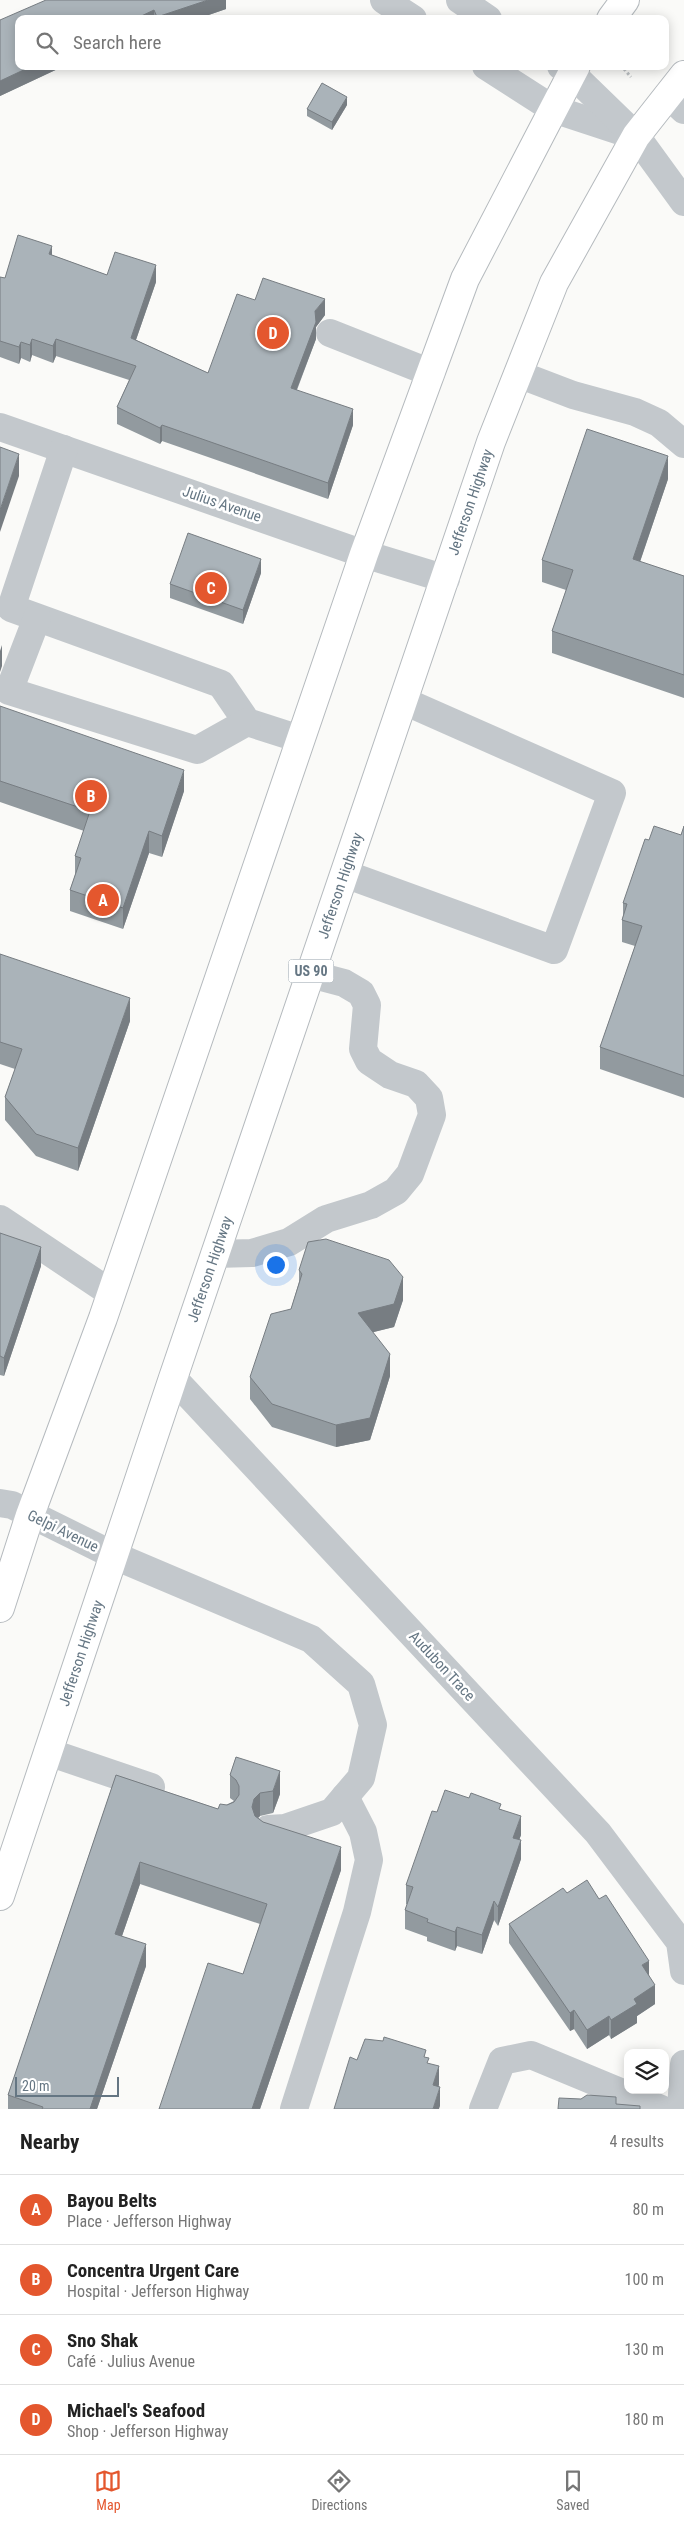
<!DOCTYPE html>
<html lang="en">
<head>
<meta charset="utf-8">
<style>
  :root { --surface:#fff; --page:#f2f2f2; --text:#222; --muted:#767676; --line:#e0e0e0; --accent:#e4572e }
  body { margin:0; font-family:"Roboto Condensed",sans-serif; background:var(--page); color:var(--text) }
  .controls { position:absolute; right:15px; bottom:15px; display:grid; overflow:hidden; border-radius:10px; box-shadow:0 2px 12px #0003 }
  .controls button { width:45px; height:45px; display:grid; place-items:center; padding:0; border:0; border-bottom:1px solid var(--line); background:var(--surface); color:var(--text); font:25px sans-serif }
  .scale { position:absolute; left:15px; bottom:12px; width:104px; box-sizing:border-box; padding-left:5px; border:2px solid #657683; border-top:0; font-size:14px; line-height:18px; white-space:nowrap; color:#657683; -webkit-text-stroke:4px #fff; paint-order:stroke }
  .you { position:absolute; left:275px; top:1264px; width:18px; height:18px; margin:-12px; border:4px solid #fff; border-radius:50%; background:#1a73e8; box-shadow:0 0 0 8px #1a73e833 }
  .badge { display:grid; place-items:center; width:32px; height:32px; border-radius:50%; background:var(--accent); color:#fff; font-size:16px; font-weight:700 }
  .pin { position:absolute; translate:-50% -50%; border:2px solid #fff; box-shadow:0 1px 5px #0006 }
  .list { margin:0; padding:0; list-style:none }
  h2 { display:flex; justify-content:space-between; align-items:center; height:65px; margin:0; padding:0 20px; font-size:21px }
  h2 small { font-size:16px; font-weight:400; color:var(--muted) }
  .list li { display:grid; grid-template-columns:32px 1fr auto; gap:15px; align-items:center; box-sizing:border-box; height:70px; padding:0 20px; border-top:1px solid var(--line) }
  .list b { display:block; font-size:19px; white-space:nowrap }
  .list p { margin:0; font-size:16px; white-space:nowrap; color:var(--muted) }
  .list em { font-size:16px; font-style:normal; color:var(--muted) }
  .icon { flex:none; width:28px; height:28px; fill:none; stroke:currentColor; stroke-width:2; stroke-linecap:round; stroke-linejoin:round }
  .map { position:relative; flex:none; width:684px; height:2109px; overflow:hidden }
  .search { position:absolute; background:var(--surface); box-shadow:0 2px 12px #0003; left:15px; right:15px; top:15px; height:55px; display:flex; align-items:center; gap:12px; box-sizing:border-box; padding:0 18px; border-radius:10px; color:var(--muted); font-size:19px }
  .sheet { height:345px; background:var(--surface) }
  nav { display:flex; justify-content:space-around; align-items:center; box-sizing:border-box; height:70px; border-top:1px solid var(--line); background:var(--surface); font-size:14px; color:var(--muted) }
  nav a { display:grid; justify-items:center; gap:2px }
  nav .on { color:var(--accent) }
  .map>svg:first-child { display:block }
</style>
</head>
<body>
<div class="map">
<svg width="684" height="2109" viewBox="0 0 684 2109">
  <rect width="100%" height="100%" fill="#fafaf8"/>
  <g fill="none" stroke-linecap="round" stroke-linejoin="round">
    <defs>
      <g id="major">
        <polyline points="611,19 625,0"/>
        <polyline points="0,1608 30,1515 103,1318 364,554 465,279 576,66"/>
        <path id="s1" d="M0,1896L173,1378L491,442L554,283L636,136L684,75"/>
      </g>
    </defs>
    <use href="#major" stroke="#b5babe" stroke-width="30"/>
    <polyline stroke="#bbbfc2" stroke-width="3" stroke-dasharray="2.5 2.5" stroke-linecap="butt" points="624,69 631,77"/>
    <g stroke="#c3c8cc" stroke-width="28">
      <polyline points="384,0 413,19"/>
      <polyline points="460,0 488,19"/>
      <polyline points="486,66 553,109 629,134"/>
      <polyline points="561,66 571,73 636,136 684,202"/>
      <polyline points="668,95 684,110"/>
      <polyline points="330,333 431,373"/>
      <polyline points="518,374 573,395 635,412 659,423 684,444"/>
      <polyline points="0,427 364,554 446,579"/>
      <polyline points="64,449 11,608 221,684 247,722 300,739"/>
      <polyline points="37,618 9,691 197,750 247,722"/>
      <polyline points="345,874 554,950 612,793 404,701"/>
      <polyline points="0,1219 111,1293"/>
      <polyline points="215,1254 252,1253 289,1242 326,1219 371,1205 396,1191 410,1174 432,1115 429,1098 416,1084 390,1075 369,1061 363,1049 367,1005 361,993 344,983 310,974"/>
      <polyline points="173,1378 598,1833 680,1942 684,1971"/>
      <polyline points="0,1503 12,1505 115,1556 311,1639 361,1684 373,1725 361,1778 332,1812 285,1828 268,1829"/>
      <polyline points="48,1752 151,1787"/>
      <polyline points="294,2109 357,1912 369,1860 363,1832 345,1797"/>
      <polyline points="483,2109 502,2061 531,2055 661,2109"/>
      <polyline points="681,2109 684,2064"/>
    </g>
    <use href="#major" stroke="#fff" stroke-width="28"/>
  </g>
  <g fill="#929a9f">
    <polygon points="226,0 226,9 197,19 19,19 64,66 0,96 0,20"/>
    <polygon points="347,105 332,130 307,116 307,109"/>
    <polygon points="52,255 107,275 156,282 136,340 208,373 255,300 325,315 316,327 316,339 297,390 353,425 328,499 162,441 160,444 117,424 117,407 129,380 56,356 53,363 32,355 30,362 21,358 19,364 0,357 0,277 5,278"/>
    <polygon points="668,479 640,562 684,576 684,698 552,653 552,631 566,590 542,582 542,560"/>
    <polygon points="261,573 243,624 170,598 170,584"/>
    <polygon points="0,706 184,791 162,857 149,853 123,929 70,911 70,890 75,875 75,856 84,831 0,802"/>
    <polygon points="684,826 684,1098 600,1069 600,1047 635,946 622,942 622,920 623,916 623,903 649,840 681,835"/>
    <polygon points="0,954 130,1021 78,1171 36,1156 5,1120 5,1097 15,1069 0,1064"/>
    <polygon points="0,1233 41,1266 4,1376 0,1375"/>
    <polygon points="299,1270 403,1300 394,1327 373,1332 390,1376 370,1440 336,1447 272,1427 250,1399 250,1377 291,1309 299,1282"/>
    <polygon points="236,1757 280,1794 273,1813 260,1816 258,1818 263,1822 341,1870 260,2109 159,2109 243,1974 260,1924 140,1884 122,1936 146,1966 97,2109 8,2109 8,2095 116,1775 218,1809 234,1801 230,1798 230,1775"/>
    <polygon points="501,1809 521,1835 519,1840 521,1859 498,1926 494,1920 482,1954 457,1946 455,1951 427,1941 427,1937 405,1929 405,1910 407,1904 406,1904 406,1885 437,1812"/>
    <polygon points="509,1924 649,1975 655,2004 637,2016 637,2023 611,2039 609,2035 587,2049 574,2029 570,2031 509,1943"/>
  </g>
  <g fill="#777d82">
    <polygon points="208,0 226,0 226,9 197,19 157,19 157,17"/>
    <polygon points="154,10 154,19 135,19"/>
    <polygon points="32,66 64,66 0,96 0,81"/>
    <polygon points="347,97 347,105 332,130 332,122"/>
    <polygon points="52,246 52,263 49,254"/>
    <polygon points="156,265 156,282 131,354 131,338"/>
    <polygon points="325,299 325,315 316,327 316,339 291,404 291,388 315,311"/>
    <polygon points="32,339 32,355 30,362 30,345"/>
    <polygon points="56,339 56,356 53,363 53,346"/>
    <polygon points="21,342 21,358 19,364 19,347"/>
    <polygon points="353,409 353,425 328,499 328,483"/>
    <polygon points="162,425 162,441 160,444 160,428"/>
    <polygon points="19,454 19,476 0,532 0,510"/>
    <polygon points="668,456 668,479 633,582 633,559"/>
    <polygon points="261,559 261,573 243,624 243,610"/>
    <polygon points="2,645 2,666 0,672 0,651"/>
    <polygon points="184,770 184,791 162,857 162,836"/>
    <polygon points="149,831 149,853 123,929 123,908"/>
    <polygon points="130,998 130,1021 78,1171 78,1148"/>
    <polygon points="41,1247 41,1266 4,1376 4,1358"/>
    <polygon points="403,1277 403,1300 394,1327 358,1336 358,1313"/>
    <polygon points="390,1354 390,1376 370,1440 336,1447 336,1425"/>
    <polygon points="280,1771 280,1794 273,1813 273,1791"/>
    <polygon points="260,1793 260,1816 254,1822 252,1807 254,1799"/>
    <polygon points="521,1816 521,1835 513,1857 513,1838"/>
    <polygon points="521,1840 521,1859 498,1926 498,1907"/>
    <polygon points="341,1847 341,1870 260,2109 252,2109"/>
    <polygon points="140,1862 140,1884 115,1956 115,1934"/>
    <polygon points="494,1901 494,1920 482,1954 482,1935"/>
    <polygon points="457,1927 457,1946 455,1951 455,1932"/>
    <polygon points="146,1944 146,1966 97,2109 90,2109"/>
    <polygon points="649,1961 649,1979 642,1965"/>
    <polygon points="655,1985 655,2004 637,2016 637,2023 611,2039 611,2020 634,1999"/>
    <polygon points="574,2010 574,2029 570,2031 570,2013"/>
    <polygon points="609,2016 609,2035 587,2049 587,2030"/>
    <polygon points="439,2066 439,2085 433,2104 433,2085"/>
    <polygon points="440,2087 440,2106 439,2109 433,2109"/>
  </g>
  <g fill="#aab3b9" stroke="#777d82">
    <polygon points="46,0 208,0 157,17 154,10 135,19 19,19 19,66 32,66 0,81 0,20"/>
    <polygon points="322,83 347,97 332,122 307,109"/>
    <polygon points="18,235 52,246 49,254 107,275 115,252 156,265 131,338 208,373 237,294 255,300 263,278 325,299 315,311 316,322 291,388 353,409 328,483 162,425 160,428 117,407 136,366 56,339 53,346 32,339 30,345 21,342 19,347 0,341 0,277 5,278"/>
    <polygon points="587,429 668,456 633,559 684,576 684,675 552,631 573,570 542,560"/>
    <polygon points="0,447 19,454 0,510"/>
    <polygon points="188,533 261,559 243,610 170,584"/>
    <polygon points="0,706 184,770 162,836 149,831 123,908 70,890 81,858 75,856 90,811 0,781"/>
    <polygon points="654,826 681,835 684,826 684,1076 600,1047 642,926 622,920 627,904 623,903 645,839 649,840"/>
    <polygon points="0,954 130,998 78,1148 36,1134 5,1097 22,1049 0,1042"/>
    <polygon points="0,1233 41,1247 4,1358 0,1356"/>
    <polygon points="326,1239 389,1260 403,1277 394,1304 358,1313 390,1354 370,1418 336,1425 272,1404 250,1377 271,1314 291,1309 302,1274 299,1270 308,1242"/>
    <polygon points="236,1757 280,1771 273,1791 260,1793 254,1799 252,1807 255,1816 263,1822 341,1847 252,2109 159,2109 208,1963 243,1974 267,1904 140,1862 115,1934 146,1944 90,2109 42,2109 43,2107 8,2095 116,1775 218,1809 220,1804 227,1805 234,1802 239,1795 239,1786 236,1780 230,1775"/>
    <polygon points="445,1790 469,1798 471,1793 501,1804 499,1809 521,1816 513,1838 521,1840 498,1907 494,1901 482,1935 457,1927 455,1932 427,1922 428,1919 405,1910 413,1887 406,1885 432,1811 437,1812"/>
    <polygon points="587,1880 599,1899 606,1895 649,1961 642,1965 655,1985 634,1999 637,2004 611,2020 609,2016 587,2030 574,2010 570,2013 509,1924 563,1888 567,1893"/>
    <polygon points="384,2037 426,2050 424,2057 429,2058 427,2063 439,2066 433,2085 440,2087 433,2109 334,2109 350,2057 357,2060 365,2039 383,2041"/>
    <polygon points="587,2095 616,2097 616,2104 640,2106 640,2109 558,2109 559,2098 581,2099"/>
  </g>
  <g text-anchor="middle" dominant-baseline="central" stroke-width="5" stroke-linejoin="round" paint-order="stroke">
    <rect fill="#fff" stroke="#939fa8" stroke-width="1" x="288.5" y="959.5" width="45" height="23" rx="4"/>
    <g font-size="14" font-weight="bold" fill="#657683">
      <text x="311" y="971">US 90</text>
    </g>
    <g font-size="15" fill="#657683" stroke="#fff">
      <text stroke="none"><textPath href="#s1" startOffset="1471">Jefferson Highway</textPath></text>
      <text transform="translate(222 504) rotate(19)">Julius Avenue</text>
      <text stroke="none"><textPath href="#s1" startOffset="1066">Jefferson Highway</textPath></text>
      <text stroke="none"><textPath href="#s1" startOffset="661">Jefferson Highway</textPath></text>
      <text transform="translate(63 1531) rotate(26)">Gelpi Avenue</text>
      <text stroke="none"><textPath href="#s1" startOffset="256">Jefferson Highway</textPath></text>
      <text transform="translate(442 1666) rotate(47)">Audubon Trace</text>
    </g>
  </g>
</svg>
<div class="controls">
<button><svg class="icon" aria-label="layers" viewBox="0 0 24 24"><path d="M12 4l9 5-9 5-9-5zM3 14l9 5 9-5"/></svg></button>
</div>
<div class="scale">20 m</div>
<div class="you"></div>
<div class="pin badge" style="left:103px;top:900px">A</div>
<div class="pin badge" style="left:91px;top:796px">B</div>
<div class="pin badge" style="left:211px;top:588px">C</div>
<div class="pin badge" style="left:273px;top:333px">D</div>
<div class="search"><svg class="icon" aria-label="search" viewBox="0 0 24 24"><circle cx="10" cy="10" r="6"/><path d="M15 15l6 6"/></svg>Search here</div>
</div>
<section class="sheet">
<h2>Nearby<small>4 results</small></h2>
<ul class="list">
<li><span class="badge">A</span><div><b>Bayou Belts</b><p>Place · Jefferson Highway</p></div><em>80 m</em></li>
<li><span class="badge">B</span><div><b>Concentra Urgent Care</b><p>Hospital · Jefferson Highway</p></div><em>100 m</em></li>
<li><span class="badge">C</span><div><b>Sno Shak</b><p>Café · Julius Avenue</p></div><em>130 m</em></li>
<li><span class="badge">D</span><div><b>Michael's Seafood</b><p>Shop · Jefferson Highway</p></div><em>180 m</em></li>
</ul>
</section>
<nav>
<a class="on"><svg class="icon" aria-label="map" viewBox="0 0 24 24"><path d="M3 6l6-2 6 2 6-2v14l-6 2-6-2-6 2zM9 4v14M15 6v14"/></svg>Map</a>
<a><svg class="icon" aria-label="directions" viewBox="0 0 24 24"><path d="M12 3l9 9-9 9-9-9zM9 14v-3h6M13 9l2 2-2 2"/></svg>Directions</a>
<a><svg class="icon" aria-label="saved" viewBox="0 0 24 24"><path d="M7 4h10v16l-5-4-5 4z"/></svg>Saved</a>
</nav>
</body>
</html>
